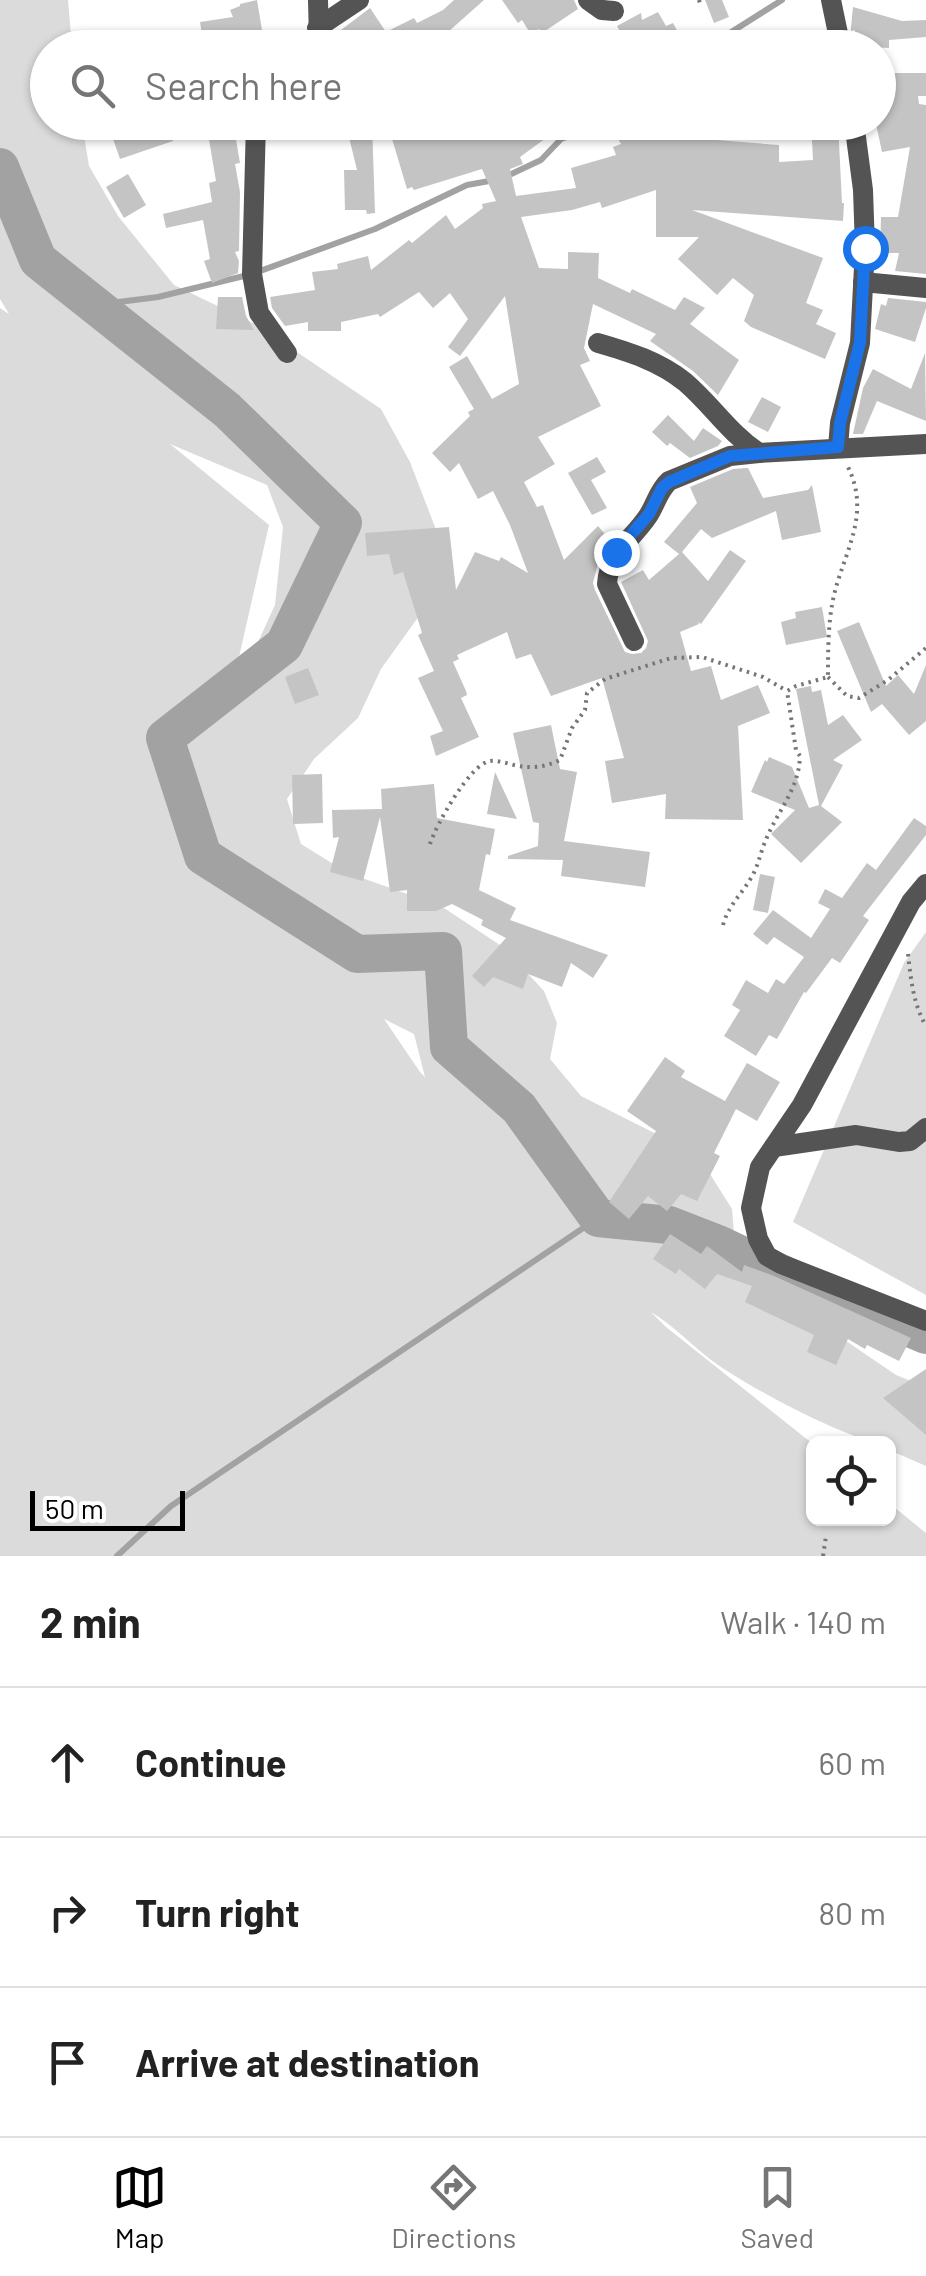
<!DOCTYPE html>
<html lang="en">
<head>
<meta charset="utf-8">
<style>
  :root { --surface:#fff; --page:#f6f6f6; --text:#222; --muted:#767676; --line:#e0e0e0; --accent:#000 }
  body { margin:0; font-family:Barlow,sans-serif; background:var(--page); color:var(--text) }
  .controls { position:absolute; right:30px; bottom:30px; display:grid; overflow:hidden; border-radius:15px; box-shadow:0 2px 8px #0004 }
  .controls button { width:90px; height:90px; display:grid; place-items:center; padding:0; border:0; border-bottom:2px solid var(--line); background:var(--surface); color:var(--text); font:50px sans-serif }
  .scale { position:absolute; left:30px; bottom:25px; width:155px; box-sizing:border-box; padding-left:10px; border:5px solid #000; border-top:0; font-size:28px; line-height:35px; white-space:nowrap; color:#000; -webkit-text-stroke:8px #fff; paint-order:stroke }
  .stop { position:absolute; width:30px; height:30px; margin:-22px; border:8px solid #1a73e8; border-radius:50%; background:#fff }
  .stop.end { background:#1a73e8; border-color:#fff; box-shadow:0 2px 10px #0008 }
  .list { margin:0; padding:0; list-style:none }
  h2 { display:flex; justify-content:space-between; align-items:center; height:130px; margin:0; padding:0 40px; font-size:42px }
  h2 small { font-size:32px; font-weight:400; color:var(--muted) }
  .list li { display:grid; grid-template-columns:65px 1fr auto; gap:30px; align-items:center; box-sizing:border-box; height:150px; padding:0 40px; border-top:2px solid var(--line) }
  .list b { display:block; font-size:38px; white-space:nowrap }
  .list em { font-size:32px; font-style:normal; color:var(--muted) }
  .icon { flex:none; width:55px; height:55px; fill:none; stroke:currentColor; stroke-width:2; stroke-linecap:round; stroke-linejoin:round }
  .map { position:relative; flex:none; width:926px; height:1556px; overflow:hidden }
  .search { position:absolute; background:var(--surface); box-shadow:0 2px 8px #0004; left:30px; right:30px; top:30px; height:110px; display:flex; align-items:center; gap:25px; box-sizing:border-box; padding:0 35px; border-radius:55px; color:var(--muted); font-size:38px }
  .sheet { height:580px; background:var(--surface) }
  nav { display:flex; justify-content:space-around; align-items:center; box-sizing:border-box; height:140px; border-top:2px solid var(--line); background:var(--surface); font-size:28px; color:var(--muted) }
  nav a { display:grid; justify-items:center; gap:5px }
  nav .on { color:var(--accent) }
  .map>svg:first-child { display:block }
</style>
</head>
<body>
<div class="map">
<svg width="926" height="1556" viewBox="0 0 926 1556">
  <rect width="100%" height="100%" fill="#fff"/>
  <g fill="#dbdbdb" fill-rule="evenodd">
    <path d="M0,0H68L72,47L48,48V122L82,123L89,166L118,216L174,285L257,325L381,409L410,462L435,527L424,609L381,669L358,718L314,759L287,799L301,844L348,873L441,906L503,947L544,991L557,1023L550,1059L581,1096L688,1150L710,1174L732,1209L736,1258L777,1305L824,1326L896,1375L926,1387V1466L889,1450L888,1444C852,1443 751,1388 718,1365C695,1349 675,1326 651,1312L666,1327L813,1444L814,1518H888L889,1503L926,1533V1556H0V308L9,314L0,299ZM170,444L267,485L283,527L275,605L236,690L231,692L269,525ZM384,1019L414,1034L425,1077L420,1072Z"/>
    <polygon points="926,932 926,1295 793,1222 904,963"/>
  </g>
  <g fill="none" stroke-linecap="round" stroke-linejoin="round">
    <g stroke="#a2a2a2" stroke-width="6">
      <polyline points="706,48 782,0"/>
      <polyline points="507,176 541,160 561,139 610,122"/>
      <polyline points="95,305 158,297 252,274 375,229 467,185 495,180"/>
      <polyline points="117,1556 171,1506 598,1218"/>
    </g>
    <polyline stroke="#a2a2a2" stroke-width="38" points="0,167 38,260 227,410 343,523 284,645 165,738 203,856 357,954 443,951 449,1047 519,1108 598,1218 669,1225 718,1244 804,1284 926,1335"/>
  </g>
  <g fill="#c4c4c4">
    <polygon points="257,0 265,48 207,48 206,41 203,41 200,22 233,17 230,10 240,6 240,4"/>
    <polygon points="454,0 484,0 439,40 443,48 338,48 333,36 370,8 386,32 414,18 417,23 443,10"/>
    <polygon points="502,0 574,0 578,9 542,33 539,29 530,33 522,20 518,23"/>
    <polygon points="705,0 722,0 729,17 714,23"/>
    <polygon points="853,7 902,21 926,20 926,37 889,40 889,48 855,46 855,30 851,31 851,27"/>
    <polygon points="658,12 666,26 673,23 681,38 663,48 629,48 617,26 641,13 642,20"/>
    <polygon points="878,73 926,73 926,96 918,96 919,104 926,105 926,274 895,271 899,253 880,253 881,217 898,217 910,147 882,152 876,124 878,124"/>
    <polygon points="142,122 156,122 158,128 168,125 173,141 120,159 111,133"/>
    <polygon points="206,122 233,122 240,163 235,164 240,192 239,251 235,252 239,261 238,273 212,283 204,261 210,259 203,220 166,228 163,214 212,202 209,183 216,181"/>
    <polygon points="387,122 475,122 477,129 492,122 568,122 520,157 523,164 510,169 516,196 576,188 571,168 616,155 613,147 621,144 609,122 716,122 725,129 717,140 779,145 779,162 813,160 811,122 838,122 842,203 844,203 843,221 692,210 823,258 806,303 823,310 816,324 836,333 825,359 751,327 744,321 754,295 733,278 717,295 678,259 699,237 656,237 656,190 602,208 600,202 572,210 521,217 539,268 568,269 568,252 599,253 598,278 630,293 632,289 675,310 684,297 705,308 690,324 739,360 718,395 693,371 650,341 656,334 593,304 584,348 590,361 580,365 601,406 538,437 555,464 524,482 537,507 543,505 564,560 598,526 610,540 597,557 599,559 593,583 595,590 625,652 632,654 641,653 646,648 648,641 621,582 643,570 649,580 679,554 664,542 697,503 690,487 733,469 748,468 763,498 808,490 812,485 821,532 782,540 776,511 712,538 701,529 682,552 708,581 730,550 746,561 701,624 698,622 699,624 680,632 691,671 711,666 721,700 758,685 770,713 738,726 743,820 665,819 666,794 612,803 605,761 624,758 602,678 551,696 531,654 516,659 507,632 457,655 459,659 453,662 466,691 467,695 461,698 479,737 436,756 430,736 443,731 418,678 434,671 418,635 422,633 403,572 394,575 389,554 367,556 365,533 449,527 456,590 475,552 499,561 501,557 528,573 510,525 493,491 478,499 459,463 450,472 432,453 470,416 468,412 474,409 449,367 467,356 492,399 519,384 505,296 460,356 448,347 468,319 450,293 433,308 419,292 380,317 378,314 341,322 341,331 308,331 308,322 285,326 272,308 270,297 315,290 312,272 338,269 337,264 368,256 371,270 409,240 412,243 446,215 455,229 483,208 482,204 496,201 482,169 414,190 412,187 407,189"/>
    <polygon points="372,123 375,213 367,214 366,210 345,210 344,170 357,170 347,129"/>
    <polygon points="128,174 146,205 124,218 106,187"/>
    <polygon points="218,297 242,297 246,316 254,330 216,329"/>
    <polygon points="888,298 926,302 926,308 915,342 875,329 881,304 886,306"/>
    <polygon points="925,353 926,421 877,401 863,434 853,434 863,388 873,369 911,389"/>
    <polygon points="762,397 781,407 768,432 748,422"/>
    <polygon points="668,415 694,441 703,428 722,441 718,446 690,458 670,443 667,446 652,432"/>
    <polygon points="597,457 606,472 591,480 607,508 592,515 568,473"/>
    <polygon points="822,607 827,637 786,645 781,622 796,618 795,612"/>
    <polygon points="859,622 886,686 898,675 914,694 926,665 926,721 909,735 882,704 871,712 837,631"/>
    <polygon points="308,668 319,695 295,704 285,677"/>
    <polygon points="811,686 812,692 821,690 828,725 843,715 862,740 833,760 843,765 821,806 842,822 801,863 771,834 795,810 751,792 765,760 767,762 769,757 792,767 809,808 819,805 796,689"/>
    <polygon points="551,725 560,769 577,772 564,841 650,852 645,887 561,876 563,860 508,859 508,856 538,846 539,823 533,822 513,733"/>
    <polygon points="495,772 517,819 487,814"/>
    <polygon points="322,774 323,823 293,824 292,775"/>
    <polygon points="434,784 437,818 495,829 490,855 486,854 479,890 516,908 510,920 608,955 593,978 571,963 562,987 528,974 523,989 493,977 484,987 472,976 506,938 481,925 483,920 452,904 436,911 407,911 407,890 390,892 380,817 363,881 330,872 339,837 333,838 332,810 382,809 381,789"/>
    <polygon points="914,818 926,826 926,835 863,916 869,920 840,963 832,958 806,993 804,992 777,1039 769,1035 756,1056 724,1036 740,1010 732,1005 746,980 768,993 776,979 784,984 804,957 774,937 767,945 753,934 773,910 811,938 830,909 818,903 825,889 842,898 867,863 876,870"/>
    <polygon points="760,874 775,877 768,913 753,910"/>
    <polygon points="665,1057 685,1071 681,1077 725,1101 747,1063 780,1082 757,1121 736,1109 714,1153 720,1156 697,1201 681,1194 667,1211 648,1196 629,1219 609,1202 656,1131 627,1111"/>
    <polygon points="670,1234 701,1254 707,1246 742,1272 744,1265 774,1276 911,1338 899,1361 867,1345 865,1349 848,1339 836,1365 807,1352 814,1335 745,1302 752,1286 717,1274 705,1289 679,1269 676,1274 653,1259"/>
    <polygon points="926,1369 926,1435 883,1398"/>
  </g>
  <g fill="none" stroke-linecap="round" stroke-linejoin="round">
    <g stroke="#767676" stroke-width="4" stroke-dasharray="2.5 5" stroke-linecap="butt">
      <polyline points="699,0 701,7"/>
      <polyline points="828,677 847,696 859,698 888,680 926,648"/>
      <path d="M430,844C436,825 470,764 490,761C497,760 506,763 514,765C531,769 545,767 560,760L572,728L585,710L587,693L605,679L671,658L702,657L763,677L787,691"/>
      <path d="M723,925C728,906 741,895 751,878C758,867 760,854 765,842C777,811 799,790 800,756L796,750L787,691L796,686L828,677C828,653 828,628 832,605C840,557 873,518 848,467"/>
      <path d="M908,954C911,980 913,1003 926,1026"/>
      <polyline points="823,1556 826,1536"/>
    </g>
    <g stroke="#545454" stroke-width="20">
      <polyline points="588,0 602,10 614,11"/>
      <polyline points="831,0 841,48"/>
      <polyline points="317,28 359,0"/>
      <polyline points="315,48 319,41 318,0"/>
      <polyline points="256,122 252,274 259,313 287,353"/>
      <polyline points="863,282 926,288"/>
      <path d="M598,343C629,352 659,361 685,382C712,405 728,432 759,453L926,444"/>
      <polyline points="838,447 840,423 860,343 865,248 863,190 854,122"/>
      <path d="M634,641L607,584C609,552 632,540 648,516C656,504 658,491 669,481L730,456L759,453"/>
      <polyline points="926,884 911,902 802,1105 760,1167 751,1208 758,1239 767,1256 781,1264 926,1321"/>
      <polyline points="774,1147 856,1135 899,1142 910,1141 926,1128"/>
    </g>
  </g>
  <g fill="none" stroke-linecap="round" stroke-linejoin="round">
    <polyline stroke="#1a73e8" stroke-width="12" points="616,552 649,514 662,488 669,482 730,456 838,447 840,423 860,342 865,248"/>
  </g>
</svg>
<div class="controls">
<button><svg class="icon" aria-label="locate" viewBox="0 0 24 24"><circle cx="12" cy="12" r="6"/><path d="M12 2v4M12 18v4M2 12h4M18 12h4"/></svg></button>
</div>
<div class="scale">50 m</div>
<div class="stop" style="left:865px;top:248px"></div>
<div class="stop end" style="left:616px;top:552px"></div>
<div class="search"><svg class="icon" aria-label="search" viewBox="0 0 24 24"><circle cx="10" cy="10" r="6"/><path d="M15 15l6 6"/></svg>Search here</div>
</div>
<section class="sheet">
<h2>2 min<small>Walk · 140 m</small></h2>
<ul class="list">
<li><svg class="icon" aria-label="ahead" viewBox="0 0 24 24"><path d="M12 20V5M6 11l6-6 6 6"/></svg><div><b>Continue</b></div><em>60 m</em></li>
<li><svg class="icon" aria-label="right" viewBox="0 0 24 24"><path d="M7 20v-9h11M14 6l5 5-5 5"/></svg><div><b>Turn right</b></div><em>80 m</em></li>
<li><svg class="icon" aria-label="arrive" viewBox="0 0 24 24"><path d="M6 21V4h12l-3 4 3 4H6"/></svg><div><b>Arrive at destination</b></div></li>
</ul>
</section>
<nav>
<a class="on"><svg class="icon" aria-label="map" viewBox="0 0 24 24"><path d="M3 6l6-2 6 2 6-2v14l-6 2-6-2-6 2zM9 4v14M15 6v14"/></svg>Map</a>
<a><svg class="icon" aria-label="directions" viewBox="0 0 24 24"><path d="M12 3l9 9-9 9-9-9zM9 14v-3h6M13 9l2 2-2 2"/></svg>Directions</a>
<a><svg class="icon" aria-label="saved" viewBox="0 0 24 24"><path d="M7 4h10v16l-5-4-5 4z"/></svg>Saved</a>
</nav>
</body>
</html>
